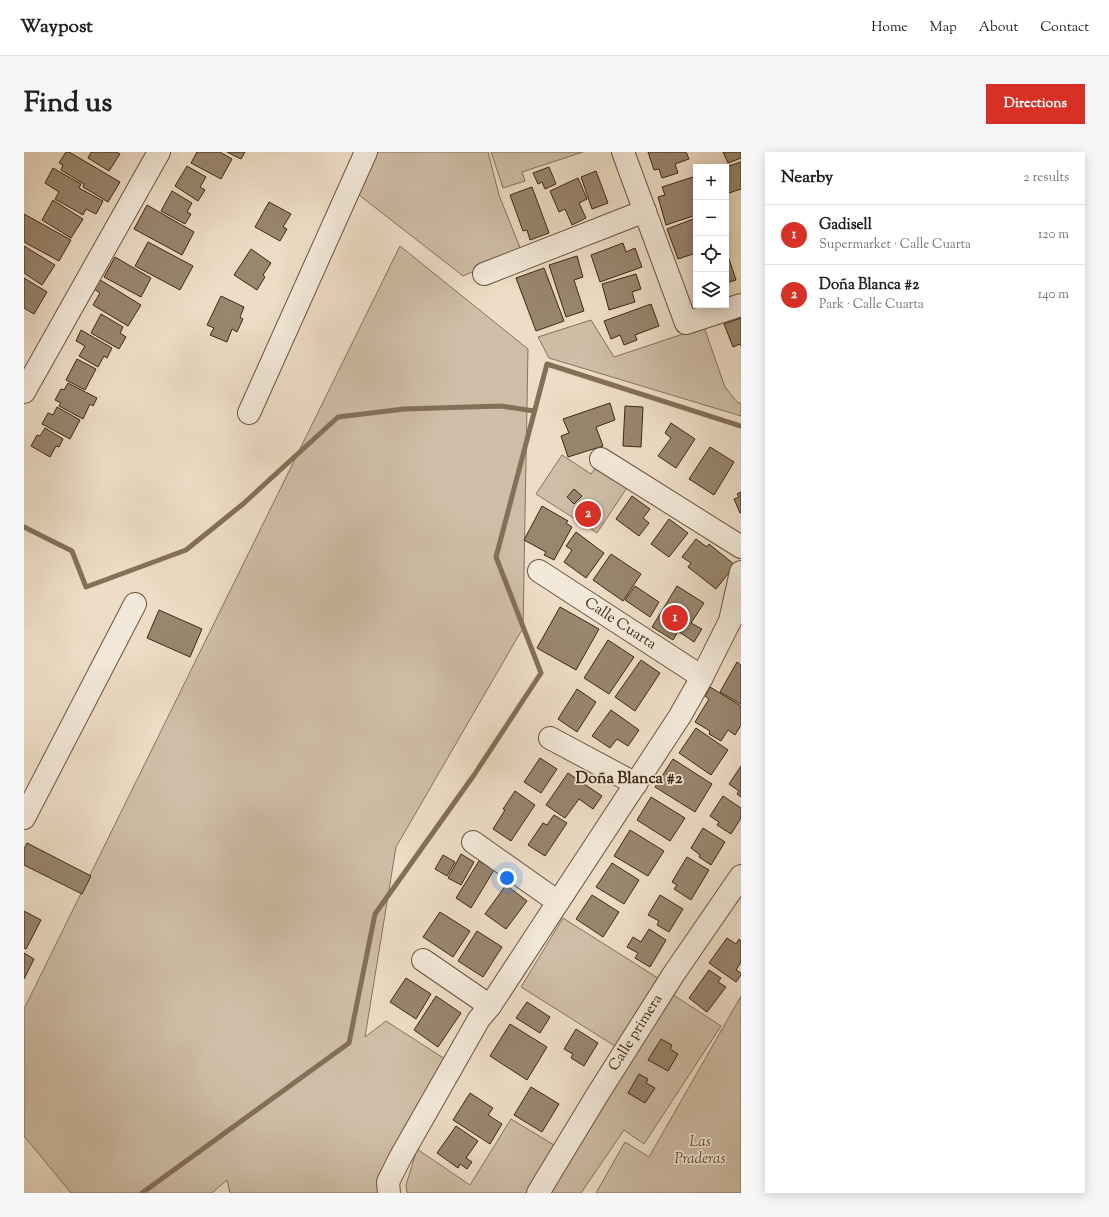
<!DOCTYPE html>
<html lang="en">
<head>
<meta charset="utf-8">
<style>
  :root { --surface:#fff; --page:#f6f6f6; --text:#222; --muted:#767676; --line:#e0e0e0; --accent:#d93025 }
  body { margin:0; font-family:"Sorts Mill Goudy",serif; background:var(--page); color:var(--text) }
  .controls { position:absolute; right:12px; top:12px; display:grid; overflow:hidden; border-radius:0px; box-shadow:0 2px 10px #0003 }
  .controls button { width:36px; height:36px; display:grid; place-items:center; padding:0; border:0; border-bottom:1px solid var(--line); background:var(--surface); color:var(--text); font:20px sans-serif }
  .you { position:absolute; left:483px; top:726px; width:14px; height:14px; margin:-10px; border:3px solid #fff; border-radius:50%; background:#1a73e8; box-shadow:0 0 0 6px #1a73e833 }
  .badge { display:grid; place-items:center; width:26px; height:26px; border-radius:50%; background:var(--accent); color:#fff; font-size:13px; font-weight:700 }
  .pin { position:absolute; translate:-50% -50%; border:2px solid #fff; box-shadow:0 1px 4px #0006 }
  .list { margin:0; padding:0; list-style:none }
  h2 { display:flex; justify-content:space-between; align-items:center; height:52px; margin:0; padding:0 16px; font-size:17px }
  h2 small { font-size:13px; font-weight:400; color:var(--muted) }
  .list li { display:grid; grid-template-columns:26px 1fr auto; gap:12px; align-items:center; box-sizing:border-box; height:60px; padding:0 16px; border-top:1px solid var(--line) }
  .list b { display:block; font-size:15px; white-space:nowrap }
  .list p { margin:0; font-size:13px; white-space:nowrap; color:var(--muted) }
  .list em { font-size:13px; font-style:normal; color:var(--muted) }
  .icon { flex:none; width:22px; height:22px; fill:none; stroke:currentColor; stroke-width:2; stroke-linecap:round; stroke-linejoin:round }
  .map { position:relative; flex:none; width:717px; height:1041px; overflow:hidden; border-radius:0px }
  header { display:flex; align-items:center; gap:24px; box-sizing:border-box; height:56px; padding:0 20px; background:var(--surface); border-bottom:1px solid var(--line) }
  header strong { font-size:19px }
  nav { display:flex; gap:22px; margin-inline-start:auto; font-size:14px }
  .intro { display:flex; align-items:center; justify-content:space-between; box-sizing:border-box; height:96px; padding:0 24px }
  h1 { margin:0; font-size:28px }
  .button { padding:10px 18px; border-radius:0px; background:var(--accent); color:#fff; font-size:14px; font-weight:700 }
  main { display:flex; gap:24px; padding:0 24px }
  aside { flex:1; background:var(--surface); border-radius:0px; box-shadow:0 2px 10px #0003 }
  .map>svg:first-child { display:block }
</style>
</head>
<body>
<header>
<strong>Waypost</strong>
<nav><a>Home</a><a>Map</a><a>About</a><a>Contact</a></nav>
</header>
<div class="intro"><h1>Find us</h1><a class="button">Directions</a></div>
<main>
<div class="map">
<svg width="717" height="1041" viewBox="0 0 717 1041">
  <rect width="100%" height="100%" fill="#edddc6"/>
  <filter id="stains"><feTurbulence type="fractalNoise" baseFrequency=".005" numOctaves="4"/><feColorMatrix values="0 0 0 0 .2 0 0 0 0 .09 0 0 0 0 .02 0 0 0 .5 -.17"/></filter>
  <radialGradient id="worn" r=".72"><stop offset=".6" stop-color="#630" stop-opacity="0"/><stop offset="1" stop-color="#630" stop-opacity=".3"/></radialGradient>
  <g fill="#cfbea7" stroke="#87725c">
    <polygon points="353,0 464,0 475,43 497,98 439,124 335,43"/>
    <polygon points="467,0 559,0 498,20 501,29 479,36"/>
    <polygon points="376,94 504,197 499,476 372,695 341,885 362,869 424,909 358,1041 206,1041 203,1028 188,1041 47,1041 0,984 0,857"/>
    <polygon points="567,168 590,205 680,175 701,235 714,251 717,251 717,264 525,206 514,185"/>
    <polygon points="538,303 567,322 573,314 604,334 573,381 512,342"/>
    <polygon points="539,766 637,828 594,896 497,835"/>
    <polygon points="648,842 697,874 620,992 600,978 557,1041 527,1041 572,959"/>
    <polygon points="717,844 717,1041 572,1041 601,990 625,1005"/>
    <polygon points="487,967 530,993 504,1041 383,1041 382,1033 393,997 446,1033"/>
  </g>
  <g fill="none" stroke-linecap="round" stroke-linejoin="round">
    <g stroke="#846f58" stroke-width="5">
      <polyline points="0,375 48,399 62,435 162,398 219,352 314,265 380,257 477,254 510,259"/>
      <polyline points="118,1041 325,891 351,762 450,623 517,521 472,405 523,212 717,274"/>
    </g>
  </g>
  <g fill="#99866f" stroke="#3f2711">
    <polygon points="42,0 45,0 96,30 84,50 59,35 60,32 37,18 39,13 35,11"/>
    <polygon points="67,0 93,0 96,2 85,19 64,6"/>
    <polygon points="173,0 196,0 208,7 197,27 167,11"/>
    <polygon points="203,0 221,0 217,7"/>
    <polygon points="624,0 662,0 665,7 651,12 654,21 638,26 635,17 630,18"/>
    <polygon points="699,0 717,0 717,6 704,11"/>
    <polygon points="717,10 717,37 705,41 702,34 702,15"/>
    <polygon points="163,14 182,25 176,35 181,38 174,49 151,34"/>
    <polygon points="525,15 532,32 521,37 518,30 514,32 509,21"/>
    <polygon points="29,16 57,32 55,36 79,49 72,62 62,57 59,63 31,47 35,40 21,31"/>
    <polygon points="572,19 584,51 568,57 557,25"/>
    <polygon points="669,25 672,33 672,63 642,73 634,45 641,43 638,35"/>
    <polygon points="554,26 563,47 555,51 562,66 548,73 541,57 535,60 526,39"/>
    <polygon points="508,35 525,81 506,88 503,78 499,79 486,43"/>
    <polygon points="148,39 168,51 163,60 167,62 161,72 137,59"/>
    <polygon points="29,48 59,67 47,86 18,68"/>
    <polygon points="245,50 267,62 259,75 263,77 256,89 231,75"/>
    <polygon points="123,53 170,80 158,103 110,77"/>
    <polygon points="0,62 47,88 35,109 0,90"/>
    <polygon points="672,66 672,101 654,107 643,77"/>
    <polygon points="124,90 169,114 156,138 111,114"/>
    <polygon points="599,91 602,100 611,96 618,115 576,130 567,103"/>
    <polygon points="0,94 31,113 18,133 0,121"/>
    <polygon points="227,97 247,111 239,123 241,125 233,138 210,123"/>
    <polygon points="553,104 559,125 550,128 560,159 542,165 525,113"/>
    <polygon points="91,105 127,126 117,145 80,125"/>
    <polygon points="705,107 712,128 702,131 702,108"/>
    <polygon points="520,116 540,169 512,179 492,126"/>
    <polygon points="612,122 617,137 608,140 611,150 585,158 578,132"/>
    <polygon points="0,126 23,140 10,162 0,156"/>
    <polygon points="73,126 117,153 104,174 69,153 76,141 67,135"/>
    <polygon points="197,144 220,155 216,165 219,167 213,180 208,177 203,190 186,183 190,176 183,173"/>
    <polygon points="627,152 635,174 611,183 613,188 600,193 596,183 587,187 580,169"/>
    <polygon points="77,162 99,175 96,181 102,185 95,197 67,181"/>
    <polygon points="717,166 717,194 716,192 709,195 700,172"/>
    <polygon points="57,178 88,196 83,206 80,204 74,215 55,204 61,194 52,189"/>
    <polygon points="53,207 72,217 61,238 42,228"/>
    <polygon points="44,231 73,246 69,254 66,252 59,267 35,254 37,251 31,248 37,237 40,238"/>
    <polygon points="586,251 591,268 572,275 579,294 544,305 537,284 545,281 539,267"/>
    <polygon points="601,254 619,255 617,295 599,294"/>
    <polygon points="33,255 56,268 46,287 18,272 24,261 29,263"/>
    <polygon points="647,271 671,287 652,316 634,304 647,286 641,281"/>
    <polygon points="21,276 39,287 35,295 32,294 26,305 7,294 13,283 16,284"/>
    <polygon points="686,295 710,310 690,343 665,327"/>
    <polygon points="550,337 558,344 550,352 543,345"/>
    <polygon points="717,340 717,361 716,361 710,347 715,345 713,342"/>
    <polygon points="608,344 626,357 619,366 625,371 615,384 592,367"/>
    <polygon points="518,354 544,369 542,371 548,375 530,408 520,403 522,400 500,388"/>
    <polygon points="645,367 664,381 645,405 627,392"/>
    <polygon points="552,380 580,401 562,426 540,410 548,398 542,394"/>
    <polygon points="672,387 683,395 685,392 711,413 692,437 664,415 667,411 658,405"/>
    <polygon points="587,402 617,422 599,449 569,428"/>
    <polygon points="611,434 635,450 626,465 601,448"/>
    <polygon points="653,434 680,451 667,471 678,477 670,490 654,479 649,488 628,475"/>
    <polygon points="536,455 575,477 552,518 513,496"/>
    <polygon points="135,458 178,477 166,505 123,486"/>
    <polygon points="584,488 610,505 585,542 560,526"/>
    <polygon points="617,508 636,521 611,559 591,545"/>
    <polygon points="713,510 717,513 717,552 696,540"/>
    <polygon points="686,535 717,554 717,573 711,583 704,578 697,589 685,582 686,579 671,570 685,547 681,544"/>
    <polygon points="553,537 572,550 553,580 534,567"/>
    <polygon points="587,558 615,578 604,594 593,587 586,596 568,584"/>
    <polygon points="672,576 704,598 687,623 655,601"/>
    <polygon points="516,606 533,617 517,641 500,630"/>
    <polygon points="649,607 688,632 671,660 631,635"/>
    <polygon points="717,614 717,645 713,642 715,639 705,632"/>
    <polygon points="544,621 578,644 569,657 555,647 541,666 522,653"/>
    <polygon points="491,639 511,653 487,689 469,677 481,658 479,657"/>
    <polygon points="699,644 717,656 717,666 707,682 693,673 695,670 686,664"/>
    <polygon points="627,645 661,666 646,689 613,668"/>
    <polygon points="530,663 543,671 521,704 504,693 519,671 523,673"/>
    <polygon points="679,676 701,690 687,713 675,705 676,703 667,696"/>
    <polygon points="606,678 640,699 624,724 590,704"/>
    <polygon points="3,691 67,724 58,742 0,713 0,697"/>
    <polygon points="437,702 450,710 437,733 424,726"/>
    <polygon points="419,703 431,710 423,724 411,717"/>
    <polygon points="663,705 685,718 667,748 650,737 653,733 648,730"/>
    <polygon points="455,709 470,718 447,756 432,746"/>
    <polygon points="588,711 615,728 600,752 572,735"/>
    <polygon points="482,733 503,749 482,777 461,762"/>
    <polygon points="568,743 595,760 579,785 552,767"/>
    <polygon points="636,743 659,757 645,780 633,773 635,769 624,763"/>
    <polygon points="0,759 17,768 2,797 0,796"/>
    <polygon points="416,760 446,779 429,805 399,785"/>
    <polygon points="625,777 642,788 626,815 611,806 614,801 603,795 609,785 617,790"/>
    <polygon points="453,779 478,795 459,825 434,809"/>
    <polygon points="703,786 712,792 715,787 717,789 717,810 712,818 717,821 717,823 712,830 685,811"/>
    <polygon points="0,801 10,807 0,827"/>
    <polygon points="685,818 697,826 694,830 702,835 683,860 665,846"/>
    <polygon points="382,826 407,842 392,867 366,850"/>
    <polygon points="412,844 437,861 414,895 390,878"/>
    <polygon points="503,850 526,865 516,881 492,866"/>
    <polygon points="486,872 523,895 503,928 466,904"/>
    <polygon points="552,877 574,891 560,914 547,906 549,902 540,897"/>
    <polygon points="637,887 648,893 646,897 654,902 644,919 624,908"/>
    <polygon points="615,922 624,927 622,931 631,936 621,951 604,941"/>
    <polygon points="507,935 535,952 518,980 490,963"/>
    <polygon points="446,941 469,956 464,963 478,972 466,992 429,968"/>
    <polygon points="432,974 454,989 442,1006 448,1010 443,1017 436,1012 434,1016 413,1001"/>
  </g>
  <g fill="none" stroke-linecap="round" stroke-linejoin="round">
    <defs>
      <g id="minor">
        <polyline points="599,0 662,171 717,153"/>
        <polyline points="460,122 621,59"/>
        <polyline points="0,240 135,0"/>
        <polyline points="225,261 342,0"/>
        <polyline points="577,307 717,395"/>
        <polyline points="515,419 678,525"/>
        <polyline points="526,586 612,632"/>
        <polyline points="0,666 111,452"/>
        <polyline points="449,690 534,750"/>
        <polyline points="399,808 466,854"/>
        <polyline points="365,1041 364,1030 376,1006 455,867 466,854 656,564 678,525 706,469 717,420"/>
        <polyline points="514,1041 572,945 649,823 717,724"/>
      </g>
    </defs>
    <use href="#minor" stroke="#6a543e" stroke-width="24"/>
    <use href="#minor" stroke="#f3e9da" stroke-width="22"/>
  </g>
  <g text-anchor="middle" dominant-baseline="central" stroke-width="3.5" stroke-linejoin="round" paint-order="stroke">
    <g font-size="15" fill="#3f2711" stroke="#f3e9da">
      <text transform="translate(596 472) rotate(33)">Calle Cuarta</text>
      <text transform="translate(612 881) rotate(-58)">Calle primera</text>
    </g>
    <g font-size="15" font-style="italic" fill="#634d36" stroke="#f3e9da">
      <text x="676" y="990">Las<tspan x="676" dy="17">Praderas</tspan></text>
    </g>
    <g font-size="16" font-weight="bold" fill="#3f2711" stroke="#f3e9da">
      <text x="605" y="627">Doña Blanca #2</text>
    </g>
  </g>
  <rect width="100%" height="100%" filter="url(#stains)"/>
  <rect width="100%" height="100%" fill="url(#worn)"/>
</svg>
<div class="controls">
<button>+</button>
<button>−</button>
<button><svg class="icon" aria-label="locate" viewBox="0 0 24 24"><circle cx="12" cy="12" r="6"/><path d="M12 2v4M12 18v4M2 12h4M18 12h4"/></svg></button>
<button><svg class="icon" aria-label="layers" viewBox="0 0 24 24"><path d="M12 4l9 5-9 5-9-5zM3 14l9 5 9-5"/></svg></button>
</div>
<div class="you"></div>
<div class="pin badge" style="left:651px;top:466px">1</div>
<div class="pin badge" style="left:564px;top:362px">2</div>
</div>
<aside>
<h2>Nearby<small>2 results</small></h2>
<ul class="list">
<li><span class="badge">1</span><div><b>Gadisell</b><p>Supermarket · Calle Cuarta</p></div><em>120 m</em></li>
<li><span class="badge">2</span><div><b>Doña Blanca #2</b><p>Park · Calle Cuarta</p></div><em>140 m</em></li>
</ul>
</aside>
</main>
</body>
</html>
